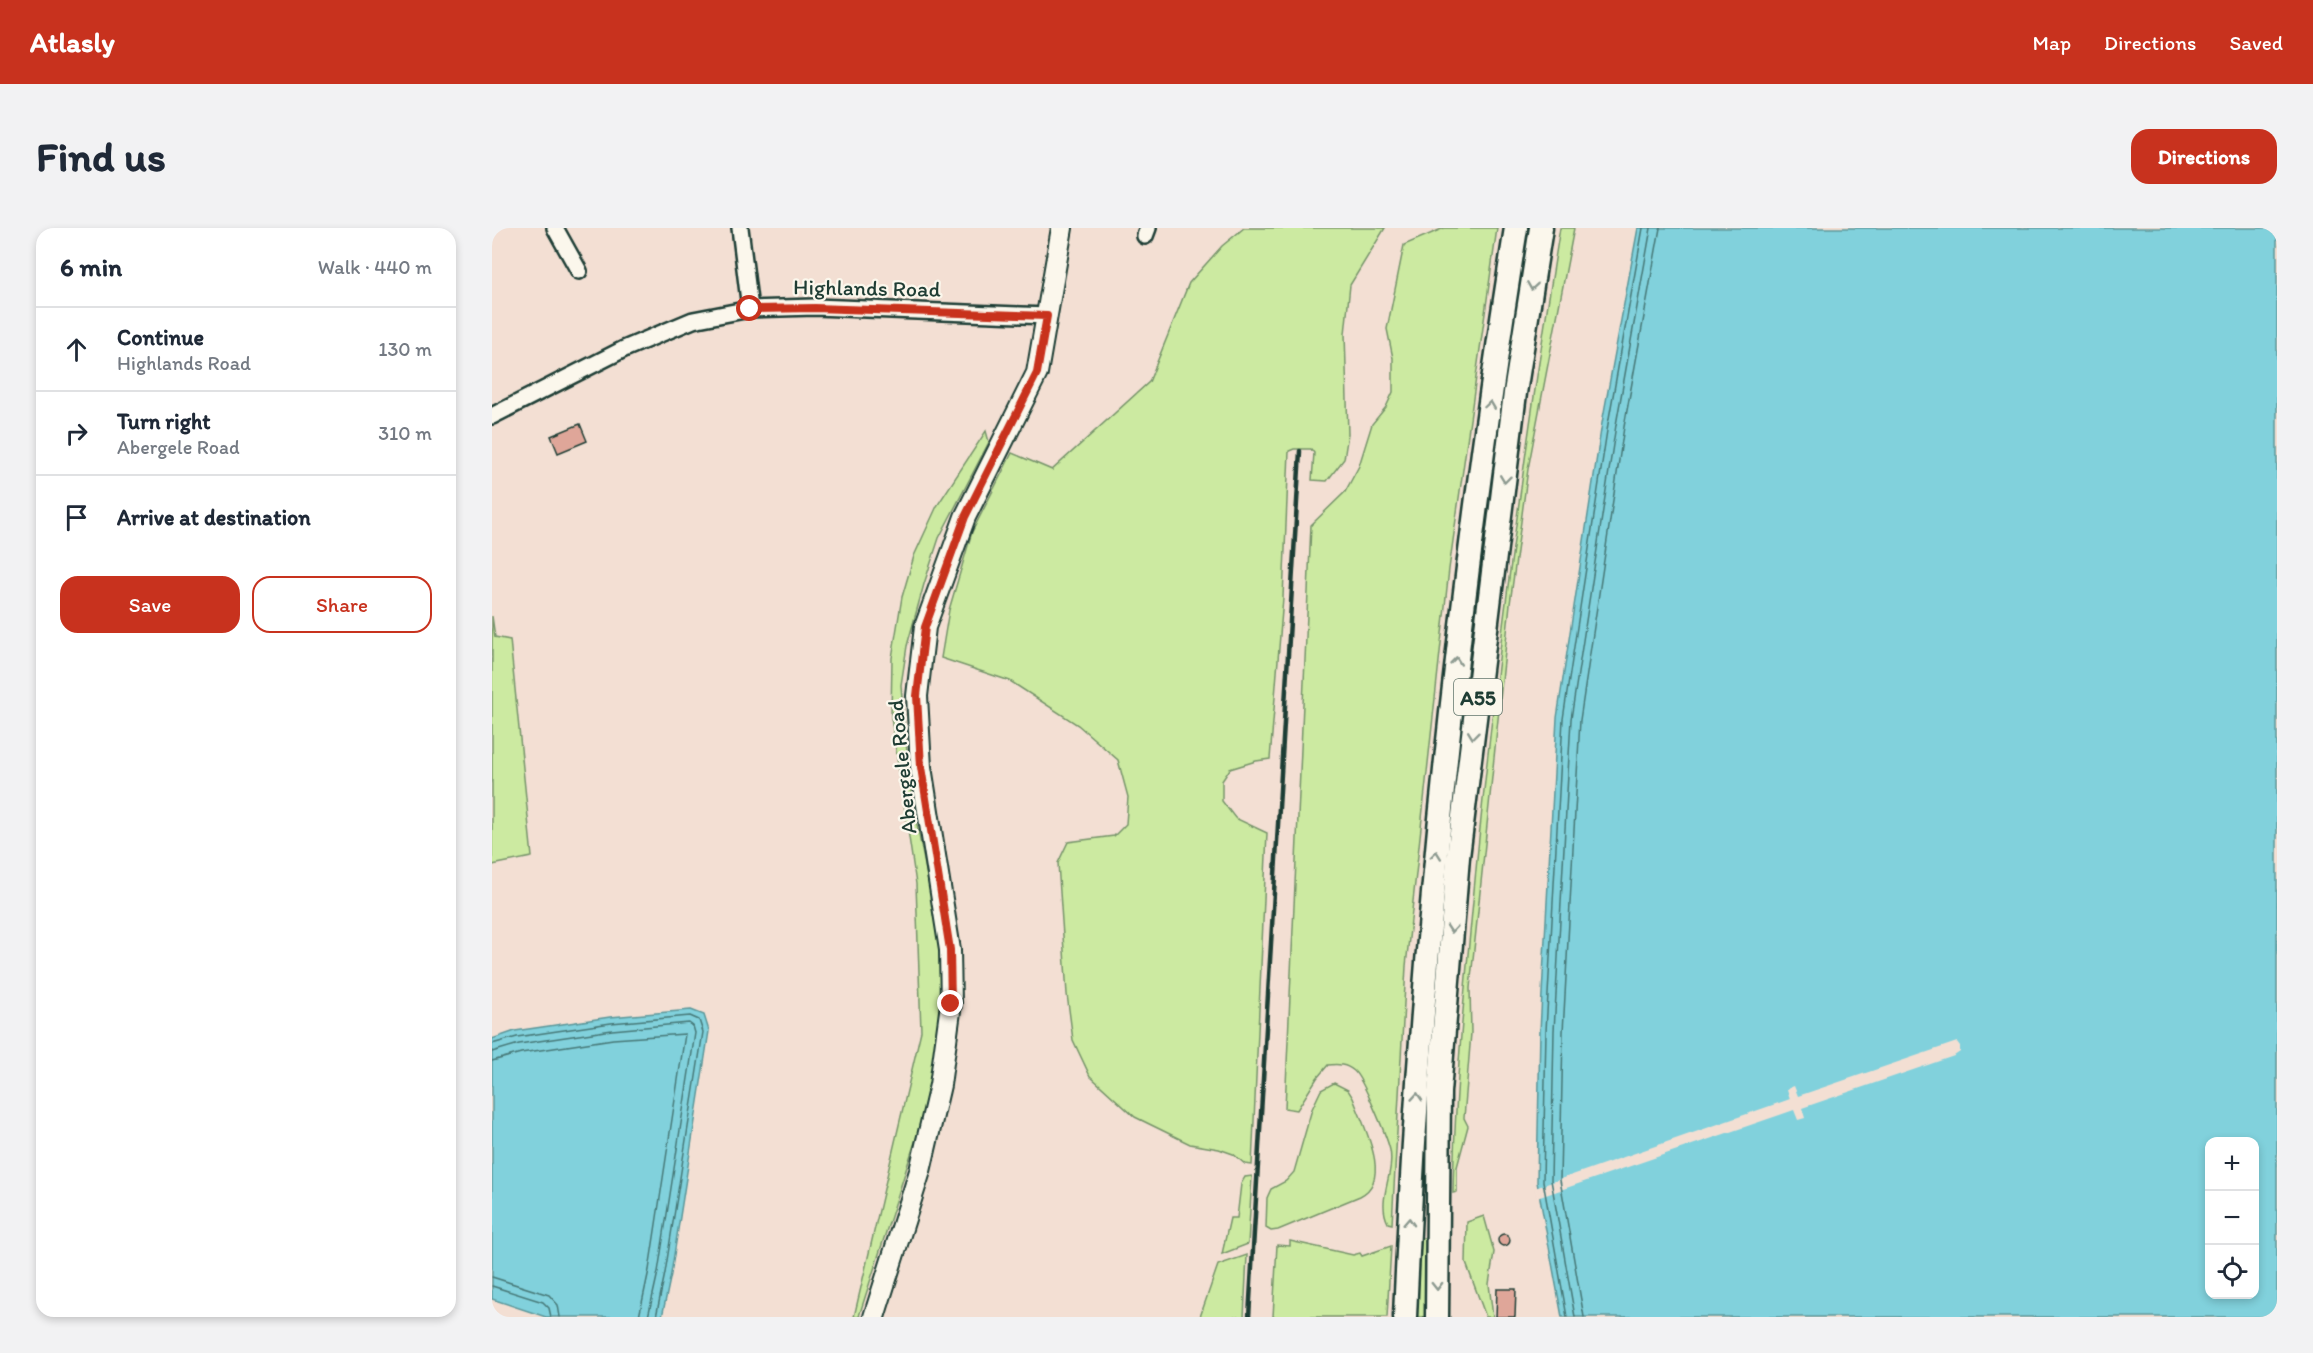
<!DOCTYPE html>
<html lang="en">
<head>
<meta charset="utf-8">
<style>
  :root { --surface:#fff; --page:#f2f2f3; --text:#1f2937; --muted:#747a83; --line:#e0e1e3; --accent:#c8321e }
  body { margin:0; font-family:Itim,sans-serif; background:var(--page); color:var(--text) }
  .controls { position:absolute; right:18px; bottom:18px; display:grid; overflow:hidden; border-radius:12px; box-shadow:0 3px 9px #0003 }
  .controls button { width:54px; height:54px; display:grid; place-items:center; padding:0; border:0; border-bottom:2px solid var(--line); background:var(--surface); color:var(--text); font:30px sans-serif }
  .stop { position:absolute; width:18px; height:18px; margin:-14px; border:4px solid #c8321e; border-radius:50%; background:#fff }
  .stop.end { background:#c8321e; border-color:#fff; box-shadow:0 2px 6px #0008 }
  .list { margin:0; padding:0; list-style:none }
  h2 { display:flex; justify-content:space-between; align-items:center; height:78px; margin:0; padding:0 24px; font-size:26px }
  h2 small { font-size:20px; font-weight:400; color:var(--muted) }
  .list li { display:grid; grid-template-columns:39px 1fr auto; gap:18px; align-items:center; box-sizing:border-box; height:84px; padding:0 24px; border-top:2px solid var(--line) }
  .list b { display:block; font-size:22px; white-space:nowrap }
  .list p { margin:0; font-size:20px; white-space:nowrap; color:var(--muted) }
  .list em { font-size:20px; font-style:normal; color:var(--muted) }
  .actions { display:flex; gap:12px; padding:18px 24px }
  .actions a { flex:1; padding:14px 0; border:2px solid var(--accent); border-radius:18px; text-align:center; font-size:21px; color:var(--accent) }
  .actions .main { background:var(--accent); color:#fff }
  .icon { flex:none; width:33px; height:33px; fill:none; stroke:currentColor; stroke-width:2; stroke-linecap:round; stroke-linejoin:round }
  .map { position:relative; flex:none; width:1785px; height:1089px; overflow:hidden; border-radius:18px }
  header { display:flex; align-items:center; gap:36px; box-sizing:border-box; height:84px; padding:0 30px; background:var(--accent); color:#fff }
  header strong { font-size:28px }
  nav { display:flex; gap:33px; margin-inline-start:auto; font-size:21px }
  .intro { display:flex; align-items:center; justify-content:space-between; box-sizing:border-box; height:144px; padding:0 36px }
  h1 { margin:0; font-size:42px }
  .button { padding:15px 27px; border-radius:18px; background:var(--accent); color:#fff; font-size:21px; font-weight:700 }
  main { display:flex; gap:36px; padding:0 36px }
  aside { flex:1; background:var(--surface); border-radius:18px; box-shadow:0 3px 9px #0003 }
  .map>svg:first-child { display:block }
</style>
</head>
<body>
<header>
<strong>Atlasly</strong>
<nav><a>Map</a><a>Directions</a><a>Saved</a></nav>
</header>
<div class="intro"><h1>Find us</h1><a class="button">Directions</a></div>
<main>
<aside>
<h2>6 min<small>Walk · 440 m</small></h2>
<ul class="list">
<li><svg class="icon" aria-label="ahead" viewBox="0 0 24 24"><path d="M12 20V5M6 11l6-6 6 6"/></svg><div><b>Continue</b><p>Highlands Road</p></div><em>130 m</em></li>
<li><svg class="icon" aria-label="right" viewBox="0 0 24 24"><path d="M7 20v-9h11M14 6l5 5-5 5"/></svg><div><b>Turn right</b><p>Abergele Road</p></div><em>310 m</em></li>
<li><svg class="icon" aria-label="arrive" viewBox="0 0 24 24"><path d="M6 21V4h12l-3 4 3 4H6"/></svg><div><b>Arrive at destination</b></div></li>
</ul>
<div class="actions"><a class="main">Save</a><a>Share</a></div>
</aside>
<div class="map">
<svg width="1785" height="1089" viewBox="0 0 1785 1089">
  <rect width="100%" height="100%" fill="#f3dfd3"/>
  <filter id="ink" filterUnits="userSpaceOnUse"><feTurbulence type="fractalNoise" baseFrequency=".0167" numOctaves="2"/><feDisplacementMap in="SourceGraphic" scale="12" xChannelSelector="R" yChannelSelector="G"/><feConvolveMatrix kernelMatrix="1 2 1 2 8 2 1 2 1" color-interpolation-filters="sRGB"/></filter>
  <g filter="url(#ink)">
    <g fill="#cceaa1" stroke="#76946a" stroke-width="1.5">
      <polygon points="752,0 893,0 858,57 853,106 856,206 852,231 835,253 820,252 822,225 819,221 802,221 797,223 791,370 778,531 764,533 738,541 730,553 730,573 743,590 775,605 760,937 753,936 741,926 727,921 698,916 643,889 598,848 581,812 575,766 566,635 576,614 622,608 634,596 636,569 626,532 586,497 518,453 449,430 457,382 480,304 520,225 560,242 657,154 697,55 730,18"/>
      <path d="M952,0H1005L957,341L914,738L900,996L896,995C884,972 903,946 898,922C895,909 871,851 862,843C854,836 846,836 836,837L825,850L805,882L793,880L819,297L853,264L867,238L880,196L894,179L901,164V130L895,101L912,17Z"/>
      <path d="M1068,0H1082L1036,241L1018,376L978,760L979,805L972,890L976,898L965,939V964L961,965C963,846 976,728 987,610C1008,405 1035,203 1068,0Z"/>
      <polygon points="494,203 497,214 447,310 432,356 415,418 409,457 413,506 422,582 445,698 449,735 449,775 439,864 368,1085 367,1089 362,1089 429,803 424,656 399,489 400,430 410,369 422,328 445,278"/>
      <polygon points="0,388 3,409 18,412 40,629 0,637"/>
      <path d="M842,855L856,862L861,870C870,895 902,952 868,968L786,1002L779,1003L774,1000L775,970L779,961L794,953L802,944L820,881L829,862Z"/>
      <polygon points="760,948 756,1016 730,1026 738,990 745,990 749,956 753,949"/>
      <polygon points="992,988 1002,1024 997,1056 1001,1089 994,1089 974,1035 975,994"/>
      <polygon points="934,1009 934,1089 925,1089 928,1011"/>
      <polygon points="798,1013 861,1027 868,1025 870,1028 899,1018 895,1089 781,1089 785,1017 798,1018"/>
      <polygon points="755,1027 752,1089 708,1089 726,1037"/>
    </g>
    <g fill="#81d1dc" stroke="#5a9699" stroke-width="1.5" fill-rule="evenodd">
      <path d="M1146,0H1785V1089H1070L1045,954L1048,803L1065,490L1110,195ZM1718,914H1762V1066H1718Z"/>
      <polygon points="199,782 212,787 217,803 179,1046 170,1089 54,1089 0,1071 0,811 23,803 118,789"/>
    </g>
    <polygon fill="#f3dfd3" points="1465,814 1468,818 1468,824 1462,828 1310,880 1313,890 1306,892 1302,882 1045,970 1043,960 1298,871 1295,861 1302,858 1306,868"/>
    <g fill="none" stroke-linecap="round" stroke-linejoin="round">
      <g stroke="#467877" stroke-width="1.5">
        <polyline points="0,816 25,809 119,795 198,788 207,792 211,804 173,1045 164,1089"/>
        <polyline points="0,824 27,816 120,802 197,795 201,798 203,805 166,1044 156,1089"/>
        <polyline points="0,833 29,825 121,811 193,806 157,1042 147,1089"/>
        <polyline points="0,1049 57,1067 66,1077 68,1089"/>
        <polyline points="0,1058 51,1074 57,1080 59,1089"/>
        <polyline points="1075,1089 1051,953 1054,803 1071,491 1116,196 1151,0"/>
        <polyline points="1083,1089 1059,952 1062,803 1079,491 1124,197 1159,0"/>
        <polyline points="1092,1089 1068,952 1071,804 1088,492 1132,199 1168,0"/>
      </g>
    </g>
    <g fill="#dfa699" stroke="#1f3d34" stroke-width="1.5">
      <polygon points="88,196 95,213 66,225 59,208"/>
      <circle cx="1012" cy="1012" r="6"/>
      <polygon points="1005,1061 1024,1061 1023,1089 1004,1089"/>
    </g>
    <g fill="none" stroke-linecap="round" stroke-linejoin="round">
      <defs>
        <g id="minor">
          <polyline points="63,0 87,43"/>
          <polyline points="248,0 258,81"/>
          <polyline points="653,8 656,0"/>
          <polyline points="0,188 132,121 201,92 258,81 323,79 555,88"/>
        </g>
        <polyline id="major" points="382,1089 428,943 448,857 459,776 458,722 429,539 425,468 433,399 473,289 545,145 570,0"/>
        <g id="highway">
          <path d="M913,1089C928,724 967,361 1024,0"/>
          <polyline points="945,1089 947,864 966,629 1023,165 1049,0"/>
        </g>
      </defs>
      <use href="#minor" stroke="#1f3d34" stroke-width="20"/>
      <use href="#major" stroke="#1f3d34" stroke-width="24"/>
      <use href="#highway" stroke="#1f3d34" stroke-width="27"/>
      <use href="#minor" stroke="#fbf7ec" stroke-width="15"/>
      <use href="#major" stroke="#fbf7ec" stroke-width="20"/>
      <use href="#highway" stroke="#fbf7ec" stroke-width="22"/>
      <polyline stroke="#1f3d34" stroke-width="4.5" points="757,1089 808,223"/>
    </g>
    <defs><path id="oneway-chevron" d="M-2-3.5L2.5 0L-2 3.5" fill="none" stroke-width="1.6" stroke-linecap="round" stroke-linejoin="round" transform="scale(1.5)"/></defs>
    <g stroke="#8d9a90">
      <use href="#oneway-chevron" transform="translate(1040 58) rotate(99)"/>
      <use href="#oneway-chevron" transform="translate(998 177) rotate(-82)"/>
      <use href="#oneway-chevron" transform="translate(1013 251) rotate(97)"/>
      <use href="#oneway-chevron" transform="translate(964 433) rotate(-84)"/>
      <use href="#oneway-chevron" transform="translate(981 507) rotate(97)"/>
      <use href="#oneway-chevron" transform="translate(944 627) rotate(-84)"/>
      <use href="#oneway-chevron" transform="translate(960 701) rotate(95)"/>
      <use href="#oneway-chevron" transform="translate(925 869) rotate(-86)"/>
      <use href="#oneway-chevron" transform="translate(917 994) rotate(-87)"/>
      <use href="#oneway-chevron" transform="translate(945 1058) rotate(89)"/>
    </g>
  </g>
  <g fill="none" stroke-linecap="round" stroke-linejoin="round" filter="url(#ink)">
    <polyline stroke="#c8321e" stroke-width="8" points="258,81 323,80 555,88 545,145 473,289 433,399 425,468 429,539 458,722 459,776"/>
  </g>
  <g text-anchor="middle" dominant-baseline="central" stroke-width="4.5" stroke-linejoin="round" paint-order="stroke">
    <rect fill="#fbf7ec" stroke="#61756b" stroke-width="1.5" x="962" y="451" width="48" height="36" rx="4.5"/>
    <g font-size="21" font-weight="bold" fill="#1f3d34">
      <text x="986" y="469">A55</text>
    </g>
    <g font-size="22" fill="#1f3d34" stroke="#fbf7ec">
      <text transform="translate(375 60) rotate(1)">Highlands Road</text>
      <text transform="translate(410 539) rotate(-96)">Abergele Road</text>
    </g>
  </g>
</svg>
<div class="controls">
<button>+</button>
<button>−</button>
<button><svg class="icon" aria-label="locate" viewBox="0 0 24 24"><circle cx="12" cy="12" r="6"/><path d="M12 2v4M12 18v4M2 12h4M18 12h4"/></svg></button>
</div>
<div class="stop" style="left:258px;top:81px"></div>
<div class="stop end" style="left:459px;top:776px"></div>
</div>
</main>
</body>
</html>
